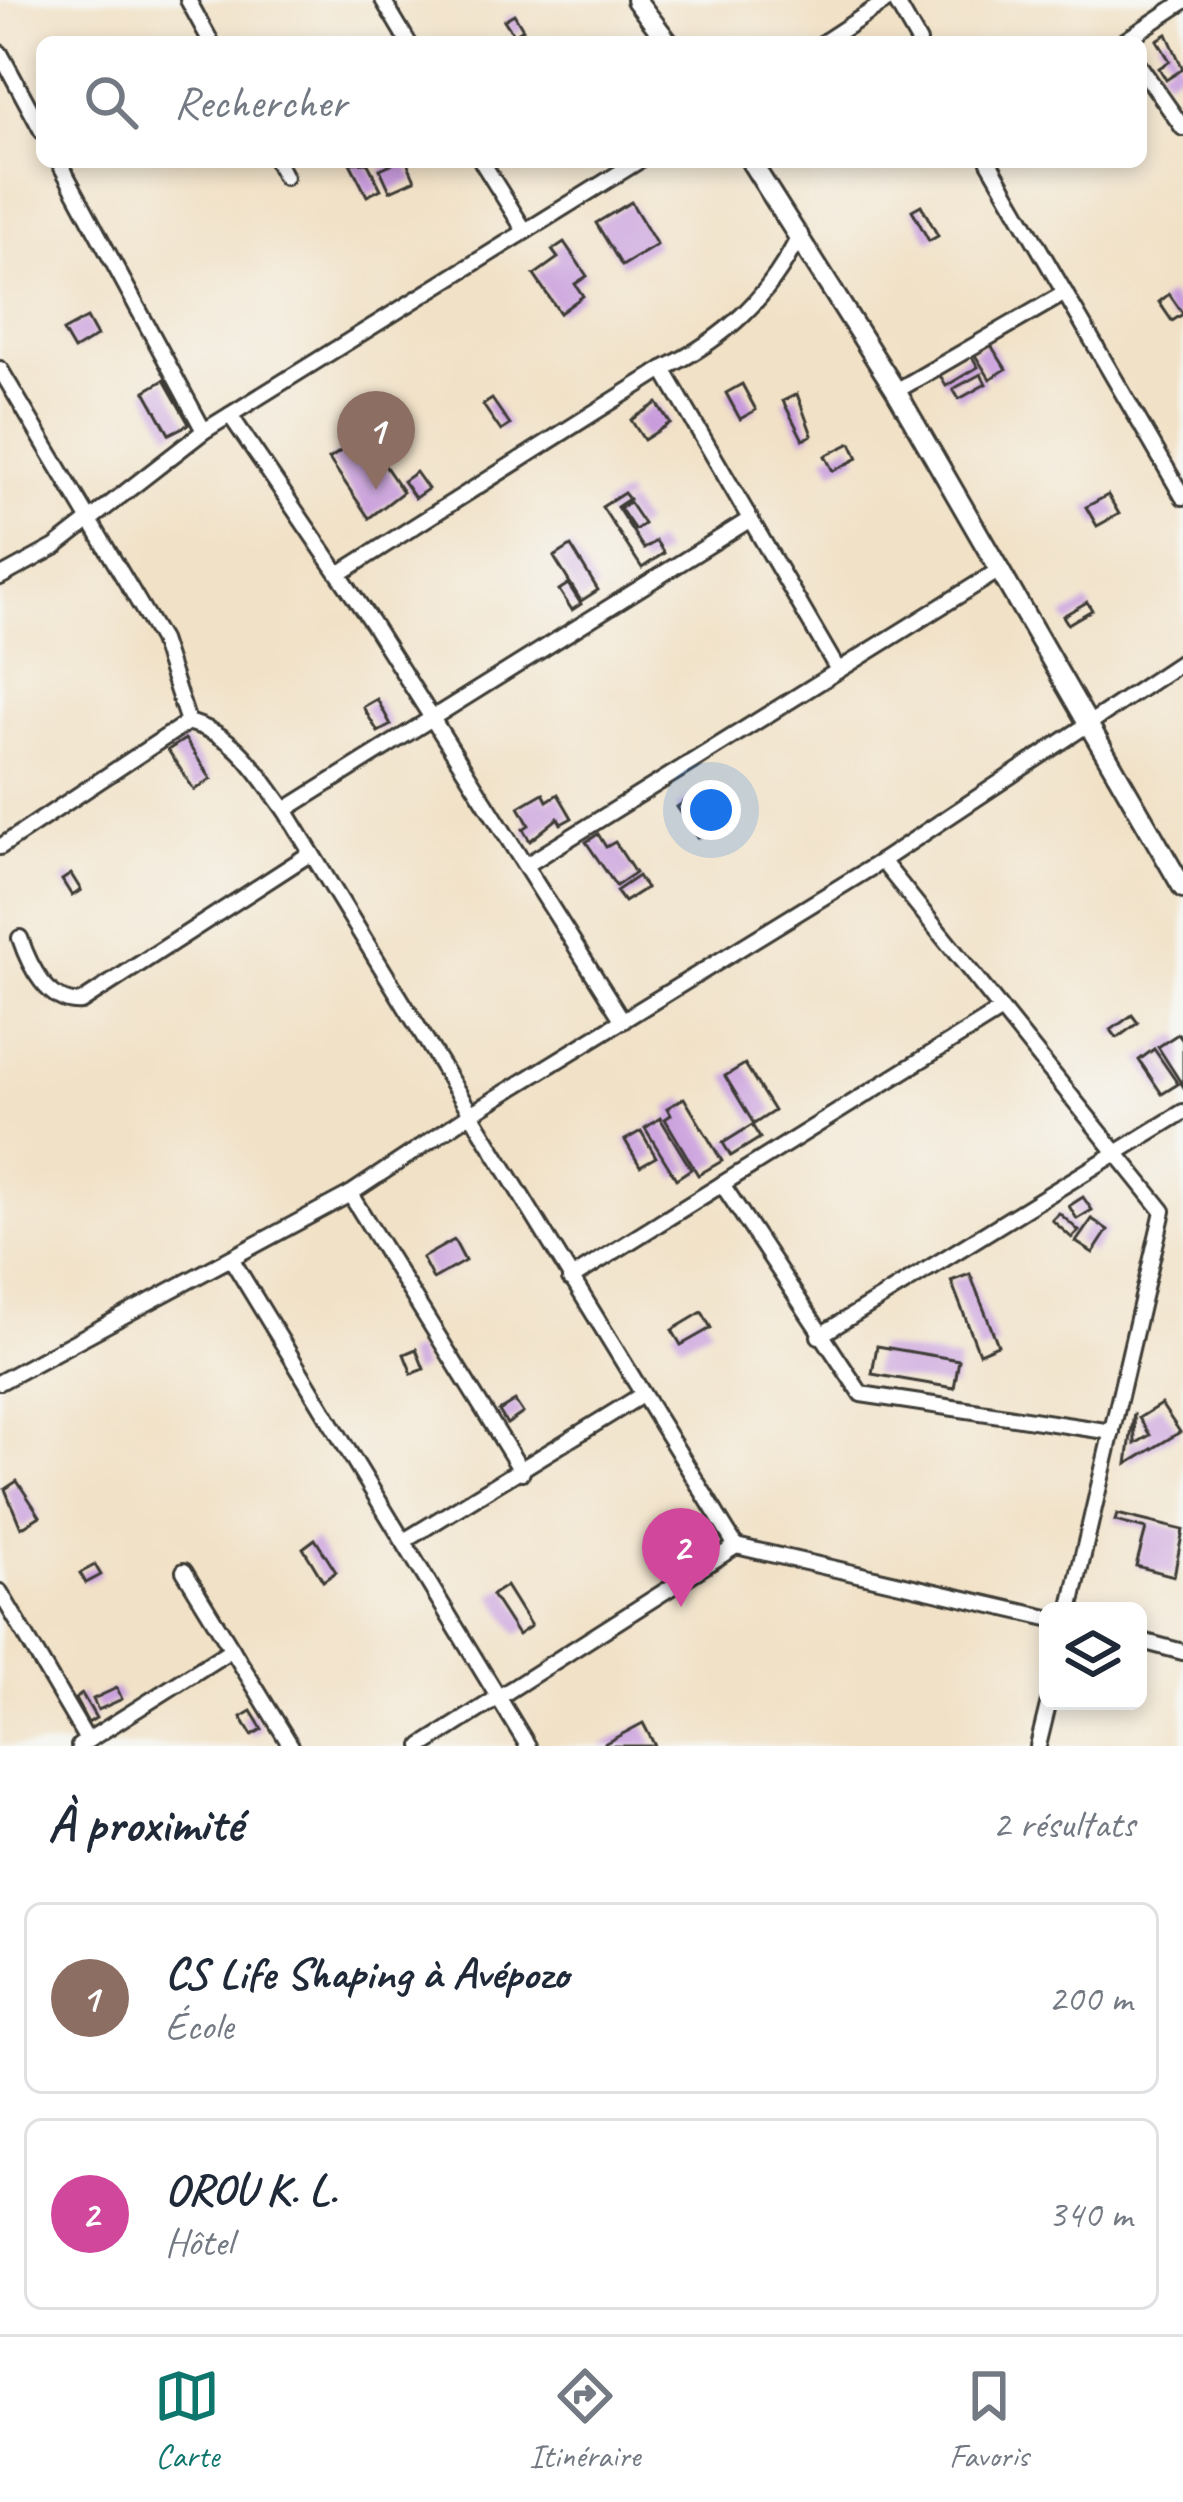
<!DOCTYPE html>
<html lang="fr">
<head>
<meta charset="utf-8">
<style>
  :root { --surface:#fff; --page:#f6f6f7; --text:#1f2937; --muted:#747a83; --line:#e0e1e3; --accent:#0f766e }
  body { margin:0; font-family:Caveat,sans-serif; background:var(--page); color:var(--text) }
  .controls { position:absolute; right:36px; bottom:36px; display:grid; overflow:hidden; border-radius:18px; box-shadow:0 6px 18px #0003 }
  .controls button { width:108px; height:108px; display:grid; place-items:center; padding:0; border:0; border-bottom:3px solid var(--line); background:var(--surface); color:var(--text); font:60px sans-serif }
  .you { position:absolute; left:711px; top:810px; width:42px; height:42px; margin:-30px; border:9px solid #fff; border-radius:50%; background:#1a73e8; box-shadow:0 0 0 18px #1a73e833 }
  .badge { display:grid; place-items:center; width:78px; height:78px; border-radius:50%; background:var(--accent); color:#fff; font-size:39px; font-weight:700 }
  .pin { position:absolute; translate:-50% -99px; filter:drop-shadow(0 3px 6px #0008) }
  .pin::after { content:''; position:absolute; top:63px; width:42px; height:36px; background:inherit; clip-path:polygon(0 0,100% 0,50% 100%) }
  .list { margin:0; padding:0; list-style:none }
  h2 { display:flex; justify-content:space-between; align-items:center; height:156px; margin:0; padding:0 48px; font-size:51px }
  h2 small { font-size:39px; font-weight:400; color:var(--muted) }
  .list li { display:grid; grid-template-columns:78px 1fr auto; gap:36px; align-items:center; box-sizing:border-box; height:192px; margin:0 24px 24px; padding:0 24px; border:3px solid var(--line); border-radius:18px }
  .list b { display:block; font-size:45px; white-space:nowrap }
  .list p { margin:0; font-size:39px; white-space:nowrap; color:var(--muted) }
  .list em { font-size:39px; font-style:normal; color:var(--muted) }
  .icon { flex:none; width:66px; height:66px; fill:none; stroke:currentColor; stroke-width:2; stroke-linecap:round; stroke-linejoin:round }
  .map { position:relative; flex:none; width:1183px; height:1746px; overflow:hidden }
  .search { position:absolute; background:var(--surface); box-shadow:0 6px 18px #0003; left:36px; right:36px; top:36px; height:132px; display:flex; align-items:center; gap:30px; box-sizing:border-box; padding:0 42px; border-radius:18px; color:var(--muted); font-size:45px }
  .sheet { height:588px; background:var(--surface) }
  nav { display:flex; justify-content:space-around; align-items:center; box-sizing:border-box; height:168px; border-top:3px solid var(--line); background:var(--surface); font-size:33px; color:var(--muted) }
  nav a { display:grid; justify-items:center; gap:6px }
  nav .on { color:var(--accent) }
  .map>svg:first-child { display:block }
</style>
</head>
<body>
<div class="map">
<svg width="1183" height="1746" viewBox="0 0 1183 1746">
  <rect width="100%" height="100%" fill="#f6f6f2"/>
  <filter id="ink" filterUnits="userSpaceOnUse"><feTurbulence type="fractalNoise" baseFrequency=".00833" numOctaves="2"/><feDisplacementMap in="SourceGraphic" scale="24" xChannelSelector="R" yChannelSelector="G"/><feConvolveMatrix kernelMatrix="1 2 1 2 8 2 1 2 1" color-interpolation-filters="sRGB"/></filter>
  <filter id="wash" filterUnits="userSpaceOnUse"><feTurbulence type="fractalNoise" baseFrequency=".004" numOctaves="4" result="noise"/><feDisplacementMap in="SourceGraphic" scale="48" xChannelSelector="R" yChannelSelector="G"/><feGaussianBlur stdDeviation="2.7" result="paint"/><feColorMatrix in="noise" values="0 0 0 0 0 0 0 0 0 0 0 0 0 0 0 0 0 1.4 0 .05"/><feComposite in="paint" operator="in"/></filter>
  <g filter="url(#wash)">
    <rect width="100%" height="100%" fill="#f1e1c6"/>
    <g id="blocks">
      <g fill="#c89bdc">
        <polygon points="514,14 523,29 514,35 504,20"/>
        <polygon points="1167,34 1183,69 1166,80 1159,68 1170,61 1157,40"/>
        <polygon points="367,162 381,189 367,196 350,163"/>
        <polygon points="396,162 407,162 415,180 390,191 380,169"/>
        <polygon points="631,202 657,245 622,266 596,223"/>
        <polygon points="921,205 938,236 929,241 912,210"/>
        <polygon points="564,242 587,276 575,284 583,296 560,313 534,275 558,258 552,250"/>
        <polygon points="1169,294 1183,314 1172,321 1159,302"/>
        <polygon points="87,318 97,336 74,350 63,331"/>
        <polygon points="989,342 1006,369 990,379 973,352"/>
        <polygon points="970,353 978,367 946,386 938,372"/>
        <polygon points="981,374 986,384 959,399 953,389"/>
        <polygon points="164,380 189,424 169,434 145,391"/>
        <polygon points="742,384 756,410 740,419 726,393"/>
        <polygon points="797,394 812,435 803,440 783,401"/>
        <polygon points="492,399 510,425 501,431 483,405"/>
        <polygon points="657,403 670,423 644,440 631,420"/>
        <polygon points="364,435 403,492 369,518 329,459"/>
        <polygon points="851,443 858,458 833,471 825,456"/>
        <polygon points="416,472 428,489 415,498 403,481"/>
        <polygon points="624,493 629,499 617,507 644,549 656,541 664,553 642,568 602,507"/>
        <polygon points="1108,495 1119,514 1097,526 1086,507"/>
        <polygon points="629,502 644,524 635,530 620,508"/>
        <polygon points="571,546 598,590 581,601 554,557"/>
        <polygon points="568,584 581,604 572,610 559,590"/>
        <polygon points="1087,602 1092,610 1068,624 1063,616"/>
        <polygon points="377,699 391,725 378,732 363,707"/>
        <polygon points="185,739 211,779 194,790 168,750"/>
        <polygon points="543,793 547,801 558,794 572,818 561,824 558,818 530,841 523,829 529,825 519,807"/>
        <polygon points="696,794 717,826 698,838 677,807"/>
        <polygon points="598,834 606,847 615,842 635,873 616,886 586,842"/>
        <polygon points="71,874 81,890 72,896 62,880"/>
        <polygon points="638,876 646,888 624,902 616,891"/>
        <polygon points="1132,1015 1138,1023 1117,1038 1111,1030"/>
        <polygon points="1178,1034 1183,1041 1183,1086 1158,1047"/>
        <polygon points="1154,1049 1178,1084 1162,1094 1139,1060"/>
        <polygon points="745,1064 774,1111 754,1124 725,1076"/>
        <polygon points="684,1098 722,1161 698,1175 665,1119 671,1115 667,1108"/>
        <polygon points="660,1118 691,1169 676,1179 645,1128"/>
        <polygon points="752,1125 760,1138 731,1156 723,1143"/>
        <polygon points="641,1131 656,1157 640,1166 625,1140"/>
        <polygon points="1083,1197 1092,1210 1077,1219 1069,1206"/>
        <polygon points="1059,1213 1079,1231 1072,1238 1052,1220"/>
        <polygon points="1092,1219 1108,1230 1093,1253 1076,1242"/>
        <polygon points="454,1240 465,1261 433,1279 422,1258"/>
        <polygon points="970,1274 998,1345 979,1353 951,1281"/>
        <polygon points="702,1312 711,1328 681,1345 672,1330"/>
        <polygon points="877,1346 959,1360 954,1388 872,1374"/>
        <polygon points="416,1349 424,1369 412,1374 404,1354"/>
        <polygon points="515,1401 523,1413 507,1424 499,1411"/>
        <polygon points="1161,1404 1180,1432 1127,1464 1134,1413 1135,1444 1150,1435 1139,1418"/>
        <polygon points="17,1481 40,1516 21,1528 5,1489"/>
        <polygon points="1117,1514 1183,1530 1174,1576 1136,1566 1146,1529 1115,1521"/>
        <polygon points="315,1539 336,1572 323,1581 303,1548"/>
        <polygon points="95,1565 101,1575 86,1583 80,1573"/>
        <polygon points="506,1586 531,1626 518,1635 492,1595"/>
        <polygon points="117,1688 122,1699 98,1710 93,1699"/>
        <polygon points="82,1694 96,1718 88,1723 75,1699"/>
        <polygon points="251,1711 262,1729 252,1735 241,1717"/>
        <polygon points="643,1723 655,1746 600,1746"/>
      </g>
    </g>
  </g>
  <g filter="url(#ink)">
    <use href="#blocks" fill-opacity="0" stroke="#3c3a36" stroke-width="3"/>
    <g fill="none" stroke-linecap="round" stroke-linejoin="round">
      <defs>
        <g id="minor">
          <polyline points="188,0 211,42"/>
          <polyline points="383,0 408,42"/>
          <polyline points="895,0 919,42"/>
          <polyline points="824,42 888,0"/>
          <polyline points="1123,42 1183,2"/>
          <polyline points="0,53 42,131"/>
          <polyline points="1141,68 1183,128"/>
          <polyline points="59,162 204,431"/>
          <polyline points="277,162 285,177"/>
          <polyline points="482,162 525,231"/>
          <polyline points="989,162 1183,497"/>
          <polyline points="0,369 161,640 188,722"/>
          <polyline points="663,369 838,670"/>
          <polyline points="896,391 1065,293"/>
          <polyline points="230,415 372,623 623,1021"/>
          <path d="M339,574L663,369C726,338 770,297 800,234"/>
          <polyline points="0,577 55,547 204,431 637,162"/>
          <polyline points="285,810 749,520"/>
          <path d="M0,847L188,722C237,735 256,771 285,810L736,1546L1048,1618"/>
          <polyline points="882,861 1163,1211 1070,1611"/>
          <polyline points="528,864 1001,569"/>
          <path d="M20,938C29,965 48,1005 81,1002L311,853"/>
          <polyline points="722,1184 861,1394 1112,1432"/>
          <polyline points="350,1194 522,1472"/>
          <polyline points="232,1260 528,1746"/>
          <polyline points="570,1279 998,1012"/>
          <polyline points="819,1336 1183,1112"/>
          <polyline points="0,1382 350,1194 472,1113 882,861 1183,661"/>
          <polyline points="404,1541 642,1395"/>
          <polyline points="184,1571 291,1746"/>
          <polyline points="0,1592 87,1740"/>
          <polyline points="1138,1640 1183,1652"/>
          <polyline points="79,1746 232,1649"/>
          <polyline points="422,1746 736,1546"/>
          <polyline points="1038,1746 1049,1701"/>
        </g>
        <g id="tertiary">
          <polyline points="636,0 668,42"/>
          <polyline points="751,162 896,391 1183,888"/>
        </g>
      </defs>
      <use href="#minor" stroke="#3c3a36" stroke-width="20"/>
      <use href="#tertiary" stroke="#3c3a36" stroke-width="24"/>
      <use href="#minor" stroke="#fff" stroke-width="14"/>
      <use href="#tertiary" stroke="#fff" stroke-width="18"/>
    </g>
  </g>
</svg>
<div class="controls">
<button><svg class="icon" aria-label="layers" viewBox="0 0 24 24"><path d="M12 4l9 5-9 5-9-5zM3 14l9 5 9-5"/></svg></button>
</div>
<div class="you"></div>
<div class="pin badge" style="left:376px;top:490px;background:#8d6e63">1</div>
<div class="pin badge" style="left:681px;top:1607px;background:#d1479c">2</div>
<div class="search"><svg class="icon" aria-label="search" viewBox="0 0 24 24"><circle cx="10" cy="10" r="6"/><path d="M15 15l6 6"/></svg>Rechercher</div>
</div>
<section class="sheet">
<h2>À proximité<small>2 résultats</small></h2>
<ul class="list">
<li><span class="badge" style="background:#8d6e63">1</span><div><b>CS Life Shaping à Avépozo</b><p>École</p></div><em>200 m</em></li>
<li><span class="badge" style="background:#d1479c">2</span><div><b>OROU K. L.</b><p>Hôtel</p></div><em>340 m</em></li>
</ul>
</section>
<nav>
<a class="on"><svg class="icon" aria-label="map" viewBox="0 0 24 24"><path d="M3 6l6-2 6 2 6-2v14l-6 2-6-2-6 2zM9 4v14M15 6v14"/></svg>Carte</a>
<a><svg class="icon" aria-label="directions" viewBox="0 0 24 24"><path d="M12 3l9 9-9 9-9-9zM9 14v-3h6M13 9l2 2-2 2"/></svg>Itinéraire</a>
<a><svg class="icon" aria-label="saved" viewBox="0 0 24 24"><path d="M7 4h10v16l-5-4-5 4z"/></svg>Favoris</a>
</nav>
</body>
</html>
